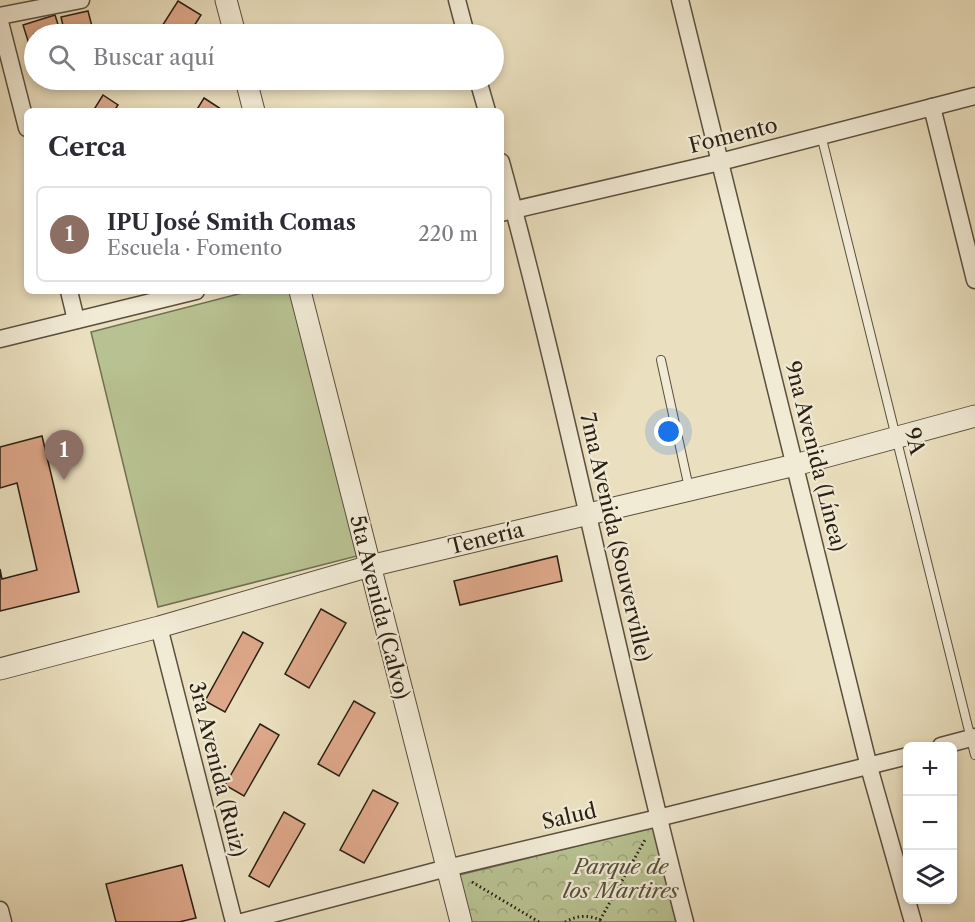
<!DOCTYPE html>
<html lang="es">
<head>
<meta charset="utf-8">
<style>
  :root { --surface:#fff; --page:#f7f7f7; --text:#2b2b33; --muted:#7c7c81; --line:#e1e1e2; --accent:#8f2418 }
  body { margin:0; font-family:"Libre Caslon Text",serif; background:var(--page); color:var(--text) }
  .controls { position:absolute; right:18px; bottom:18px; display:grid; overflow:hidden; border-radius:9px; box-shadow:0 3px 9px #0003 }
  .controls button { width:54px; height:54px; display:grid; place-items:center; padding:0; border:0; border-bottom:2px solid var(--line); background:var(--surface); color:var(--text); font:30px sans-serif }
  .you { position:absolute; left:669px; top:432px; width:21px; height:21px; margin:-15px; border:4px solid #fff; border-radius:50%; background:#1a73e8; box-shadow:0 0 0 9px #1a73e833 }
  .badge { display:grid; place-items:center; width:39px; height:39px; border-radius:50%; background:var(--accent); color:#fff; font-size:20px; font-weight:700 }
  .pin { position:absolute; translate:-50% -50px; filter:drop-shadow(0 2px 3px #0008) }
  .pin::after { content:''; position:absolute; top:32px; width:21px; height:18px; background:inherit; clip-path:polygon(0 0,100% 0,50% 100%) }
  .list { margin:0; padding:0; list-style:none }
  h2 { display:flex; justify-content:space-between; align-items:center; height:78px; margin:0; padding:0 24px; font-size:26px }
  h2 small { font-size:20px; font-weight:400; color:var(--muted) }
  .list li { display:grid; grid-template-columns:39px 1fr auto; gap:18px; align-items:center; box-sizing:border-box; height:96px; margin:0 12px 12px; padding:0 12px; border:2px solid var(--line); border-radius:9px }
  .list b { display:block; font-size:22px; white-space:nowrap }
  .list p { margin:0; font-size:20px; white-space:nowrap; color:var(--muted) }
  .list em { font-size:20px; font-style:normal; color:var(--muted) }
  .icon { flex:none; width:33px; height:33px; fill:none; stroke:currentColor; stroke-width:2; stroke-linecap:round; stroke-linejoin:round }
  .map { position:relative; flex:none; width:975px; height:922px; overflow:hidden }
  .search { position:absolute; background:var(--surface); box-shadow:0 3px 9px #0003; left:24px; top:24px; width:480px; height:66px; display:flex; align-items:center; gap:15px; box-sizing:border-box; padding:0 21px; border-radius:33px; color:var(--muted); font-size:22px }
  .panel { position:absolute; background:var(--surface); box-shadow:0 3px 9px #0003; left:24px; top:108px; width:480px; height:186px; border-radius:9px }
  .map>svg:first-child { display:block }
</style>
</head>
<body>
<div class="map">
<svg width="975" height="922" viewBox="0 0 975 922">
  <defs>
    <pattern id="forest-crowns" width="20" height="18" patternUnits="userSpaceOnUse" patternTransform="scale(1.5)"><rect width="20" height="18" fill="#b8c191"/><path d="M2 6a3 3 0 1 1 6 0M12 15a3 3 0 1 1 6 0" fill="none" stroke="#9ea57c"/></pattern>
  </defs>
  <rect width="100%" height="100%" fill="#eadfbe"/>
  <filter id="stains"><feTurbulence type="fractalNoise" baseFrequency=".00333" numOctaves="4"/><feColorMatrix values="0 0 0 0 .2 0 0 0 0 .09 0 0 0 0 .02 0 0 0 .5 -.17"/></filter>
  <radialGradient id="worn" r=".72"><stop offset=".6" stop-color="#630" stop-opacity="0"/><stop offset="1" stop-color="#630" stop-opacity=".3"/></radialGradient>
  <polygon fill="url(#forest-crowns)" stroke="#717052" stroke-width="1.5" points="653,827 676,922 471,922 459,875"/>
  <polygon fill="#b8c191" stroke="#717052" stroke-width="1.5" points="250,291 292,291 357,556 158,607 91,332"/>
  <g fill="#dea88a" stroke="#2a1f14" stroke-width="1.5">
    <polygon points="178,1 201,15 189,34 157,34"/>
    <polygon points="88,11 94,34 65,34 61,17"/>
    <polygon points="55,15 61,34 34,34 34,43 29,44 23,25"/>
    <polygon points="103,95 118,105 114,111 93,111"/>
    <polygon points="204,98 224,111 196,111"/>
    <polygon points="42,436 79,592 0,611 0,569 2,579 37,570 17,483 0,488 0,447"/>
    <polygon points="557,556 562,581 460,605 454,581"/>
    <polygon points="321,609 346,623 309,688 285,674"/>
    <polygon points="243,632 263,643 225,712 205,701"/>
    <polygon points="354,701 375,713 339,776 318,764"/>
    <polygon points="260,724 279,735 244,796 225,785"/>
    <polygon points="373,790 398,803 364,863 340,850"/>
    <polygon points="284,812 305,824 269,887 249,876"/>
    <polygon points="182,865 196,918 179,922 116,922 106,884"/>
  </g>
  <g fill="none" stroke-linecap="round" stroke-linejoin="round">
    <defs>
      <g id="service">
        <polyline points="821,135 975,755"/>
        <polyline points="661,360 689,488"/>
      </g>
      <g id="minor">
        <polyline points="457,0 466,34"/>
        <polyline points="680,0 869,767 913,922"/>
        <polyline points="0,16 81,0"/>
        <polyline points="0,22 27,128"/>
        <polyline points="478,80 487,111"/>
        <polyline points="932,107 975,280"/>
        <path d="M501,162C570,414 619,670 685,922"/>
        <polyline points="501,213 720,162 975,96"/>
        <polyline points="69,291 76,320"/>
        <polyline points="0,339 196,291"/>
        <polyline points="159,627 234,922"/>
        <polyline points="941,746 975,737"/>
        <polyline points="0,910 3,922"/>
        <polyline points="242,922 447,868 658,818 908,756"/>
      </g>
      <g id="tertiary">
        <polyline points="226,0 235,34"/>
        <polyline points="246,80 254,111"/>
        <polyline points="300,291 461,922"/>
        <polyline points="0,669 159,627 370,566 795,465 975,416"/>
      </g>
    </defs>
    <use href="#service" stroke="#5a4f3e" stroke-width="10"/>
    <use href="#minor" stroke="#5a4f3e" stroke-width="19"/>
    <use href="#tertiary" stroke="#5a4f3e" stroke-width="23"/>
    <g stroke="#2a1f14" stroke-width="3" stroke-dasharray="1.5 3" stroke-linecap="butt">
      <polyline points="472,882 539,922"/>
      <polyline points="600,920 646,838"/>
      <path d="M565,922C577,915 591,914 603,922"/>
    </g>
    <use href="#service" stroke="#f1ead5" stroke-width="8"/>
    <use href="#minor" stroke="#f1ead5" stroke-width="16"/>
    <use href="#tertiary" stroke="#f1ead5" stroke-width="21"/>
  </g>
  <g text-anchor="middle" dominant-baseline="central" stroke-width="4.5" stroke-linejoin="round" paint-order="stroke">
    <g font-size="21" fill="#2a1f14" stroke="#f1ead5">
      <text transform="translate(733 135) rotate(-14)">Fomento</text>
      <text transform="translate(915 441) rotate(76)">9A</text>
      <text transform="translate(816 456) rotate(76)">9na Avenida (Línea)</text>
      <text transform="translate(616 537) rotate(77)">7ma Avenida (Souverville)</text>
      <text transform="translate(486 538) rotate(-14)">Tenería</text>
      <text transform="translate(380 607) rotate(76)">5ta Avenida (Calvo)</text>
      <text transform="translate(218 769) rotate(76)">3ra Avenida (Ruiz)</text>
      <text transform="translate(569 816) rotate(-13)">Salud</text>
    </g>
    <g font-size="21" font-style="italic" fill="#55503a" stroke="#f1ead5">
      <text x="621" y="866">Parque de<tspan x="621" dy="24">los Martires</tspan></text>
    </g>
  </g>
  <rect width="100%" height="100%" filter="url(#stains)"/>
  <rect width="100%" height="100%" fill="url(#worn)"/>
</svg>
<div class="controls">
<button>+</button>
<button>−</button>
<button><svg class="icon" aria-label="layers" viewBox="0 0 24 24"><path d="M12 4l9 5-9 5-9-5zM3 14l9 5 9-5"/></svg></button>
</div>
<div class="you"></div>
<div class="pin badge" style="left:64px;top:480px;background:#8d6e63">1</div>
<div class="search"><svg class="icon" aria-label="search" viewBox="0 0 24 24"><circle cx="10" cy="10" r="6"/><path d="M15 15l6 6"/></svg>Buscar aquí</div>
<section class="panel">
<h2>Cerca<small></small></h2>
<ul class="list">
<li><span class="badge" style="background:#8d6e63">1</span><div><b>IPU José Smith Comas</b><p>Escuela · Fomento</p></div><em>220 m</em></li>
</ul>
</section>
</div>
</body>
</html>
